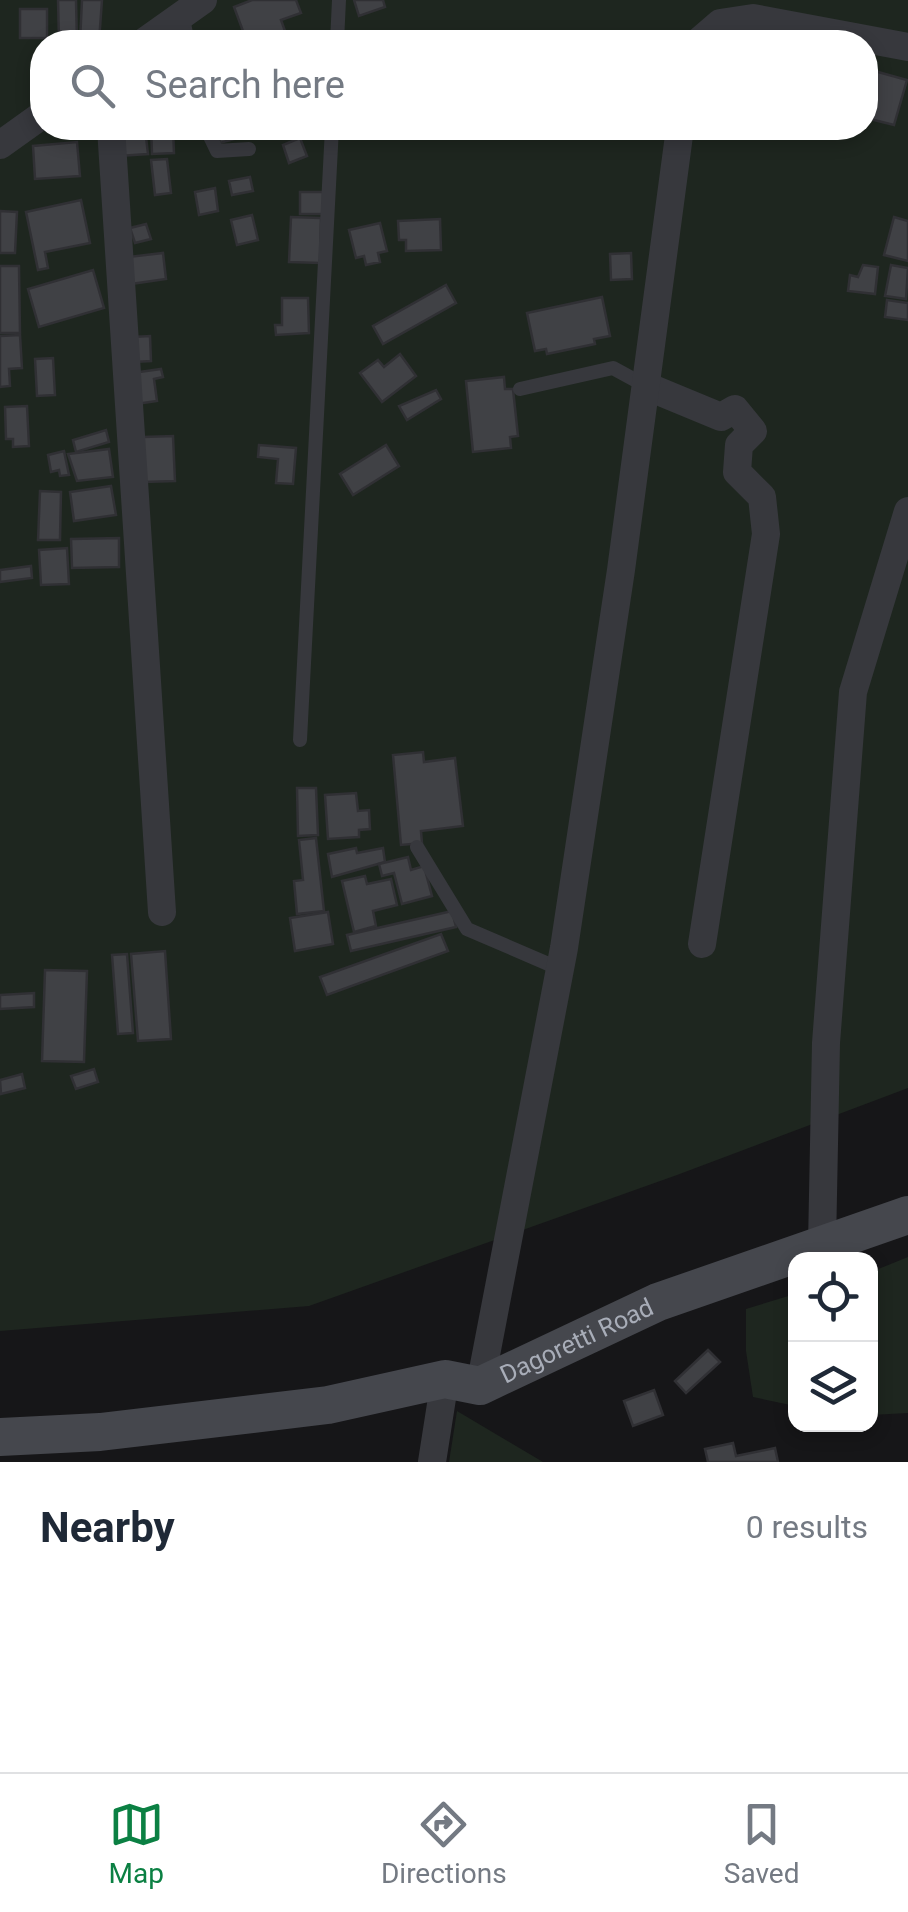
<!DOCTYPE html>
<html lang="en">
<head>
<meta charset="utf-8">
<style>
  :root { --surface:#fff; --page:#f2f2f3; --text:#1f2937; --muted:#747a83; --line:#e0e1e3; --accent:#0b8043 }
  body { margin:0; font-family:Roboto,sans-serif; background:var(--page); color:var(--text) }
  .controls { position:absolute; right:30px; bottom:30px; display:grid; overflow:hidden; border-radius:20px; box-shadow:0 5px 15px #0003 }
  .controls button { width:90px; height:90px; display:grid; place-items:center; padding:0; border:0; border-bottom:2px solid var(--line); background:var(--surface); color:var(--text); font:50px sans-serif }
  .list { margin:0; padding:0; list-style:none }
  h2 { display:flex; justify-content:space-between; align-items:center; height:130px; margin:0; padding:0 40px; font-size:42px }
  h2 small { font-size:32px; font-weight:400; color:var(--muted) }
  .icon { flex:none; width:55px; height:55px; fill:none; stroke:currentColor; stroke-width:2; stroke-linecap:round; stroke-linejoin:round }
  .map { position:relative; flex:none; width:908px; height:1462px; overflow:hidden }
  .search { position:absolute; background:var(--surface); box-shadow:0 5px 15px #0003; left:30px; right:30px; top:30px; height:110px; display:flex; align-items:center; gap:25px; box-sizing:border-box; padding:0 35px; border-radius:40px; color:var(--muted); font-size:38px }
  .sheet { height:310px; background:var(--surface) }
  nav { display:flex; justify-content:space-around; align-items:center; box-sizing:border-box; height:140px; border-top:2px solid var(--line); background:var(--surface); font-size:28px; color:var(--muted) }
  nav a { display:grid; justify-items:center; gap:5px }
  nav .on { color:var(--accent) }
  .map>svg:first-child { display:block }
</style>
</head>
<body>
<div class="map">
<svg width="908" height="1462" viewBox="0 0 908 1462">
  <rect width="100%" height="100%" fill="#161618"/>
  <g fill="#1e261f" fill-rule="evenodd">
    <path d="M0,0H908V1088L677,1175L309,1306L0,1331ZM42,42H866V128H42Z"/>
    <polygon points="908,1257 908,1413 871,1415 871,1272"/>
    <polygon points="795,1294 796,1294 795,1406 753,1397 746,1351 746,1309"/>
    <polygon points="457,1411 543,1462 449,1462"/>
  </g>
  <g fill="#404145" stroke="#303034" stroke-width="2.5">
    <polygon points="58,0 76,0 77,42 59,42"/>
    <polygon points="82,0 102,0 99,42 80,41"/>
    <polygon points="252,0 296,0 301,13 281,20 289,42 247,42 234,7"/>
    <polygon points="354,0 383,0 385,7 359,16"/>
    <rect x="20" y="9" width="27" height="29"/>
    <polygon points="871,70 907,80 894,125 866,118"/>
    <polygon points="117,128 145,128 148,154 119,156"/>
    <polygon points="151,128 173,128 174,153 152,154"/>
    <polygon points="216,128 235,128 238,138 220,143"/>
    <polygon points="300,138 307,156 289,163 283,145"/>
    <polygon points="77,142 80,176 35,179 33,146"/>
    <polygon points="167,159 171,193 155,195 151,160"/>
    <polygon points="250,177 253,191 232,195 229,181"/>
    <polygon points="215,188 218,211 199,215 195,192"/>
    <rect x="300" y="192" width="23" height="22"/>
    <polygon points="81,200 90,243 45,252 48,268 38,270 26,212"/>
    <polygon points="0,211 17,212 15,253 0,253"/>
    <polygon points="252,215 258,240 237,245 231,220"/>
    <polygon points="291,217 321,218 320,263 289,262"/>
    <polygon points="894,217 908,221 908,261 884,255"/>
    <polygon points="440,219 441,250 406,251 406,240 399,240 398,221"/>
    <polygon points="380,223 387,251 378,253 380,262 366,265 364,256 356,258 349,230"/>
    <polygon points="146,224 151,239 135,243 130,228"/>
    <polygon points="163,253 166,279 131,284 128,257"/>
    <polygon points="631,253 632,279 611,280 610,254"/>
    <polygon points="863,265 878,267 875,294 848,291 850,275 858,277"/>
    <polygon points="891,265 908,268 906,299 885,296"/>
    <polygon points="0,266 19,266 20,333 0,333"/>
    <polygon points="93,270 104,308 39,327 28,289"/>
    <polygon points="446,285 456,303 383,344 373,326"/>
    <polygon points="602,297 610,336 594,339 595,344 547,354 546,349 535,351 527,313"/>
    <polygon points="282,298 308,298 309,333 276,335 275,325 282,325"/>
    <polygon points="887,300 908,303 908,320 885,317"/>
    <polygon points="20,335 22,368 9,369 10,386 0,387 0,336"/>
    <polygon points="150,336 151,361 134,362 132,337"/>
    <polygon points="400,354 416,376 382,402 360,373 378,360 384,367"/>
    <polygon points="53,358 55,395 37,396 35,359"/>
    <polygon points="161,369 163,377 154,379 157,401 136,404 132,373"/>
    <polygon points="504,377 505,389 513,389 518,436 510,437 511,448 473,452 466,381"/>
    <polygon points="436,390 441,399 407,420 399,406"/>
    <polygon points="27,406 29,446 13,447 13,439 6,439 5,407"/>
    <polygon points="106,430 109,442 76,452 73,440"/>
    <polygon points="173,436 175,481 144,482 143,437"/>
    <polygon points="259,445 296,448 293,484 276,483 278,459 258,457"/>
    <polygon points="386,445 399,466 353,495 340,474"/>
    <polygon points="109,449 113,477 77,481 68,454"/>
    <polygon points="64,451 69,475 60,476 59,470 51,472 48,455"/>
    <polygon points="111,486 116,515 74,521 70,492"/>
    <polygon points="40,491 61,492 60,540 38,540"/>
    <polygon points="119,538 119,567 72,568 71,539"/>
    <polygon points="67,548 69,584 41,585 39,550"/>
    <polygon points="31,566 32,578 0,582 0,570"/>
    <polygon points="423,752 424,762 455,758 463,826 421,831 422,843 401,845 393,755"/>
    <polygon points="297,788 316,788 318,835 298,836"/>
    <polygon points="356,793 358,811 369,810 370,829 359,830 359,837 328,839 325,795"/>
    <polygon points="316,838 324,911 297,914 294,881 303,880 299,840"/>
    <polygon points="356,848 357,853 383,848 385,862 332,877 328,854"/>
    <polygon points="408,857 411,870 424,866 432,896 402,904 394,873 382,876 379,864"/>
    <polygon points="365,876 367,884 391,879 397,905 373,911 376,926 354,932 342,881"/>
    <polygon points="452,911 456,927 351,951 347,935"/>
    <polygon points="328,912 333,944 295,951 290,918"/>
    <polygon points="441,934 448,951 327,995 320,977"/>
    <polygon points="165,951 171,1039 138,1041 131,954"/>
    <polygon points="127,954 133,1033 118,1034 112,955"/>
    <polygon points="45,970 87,971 84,1062 42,1061"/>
    <polygon points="34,993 34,1007 0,1009 0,995"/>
    <polygon points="94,1069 98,1082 76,1089 71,1076"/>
    <polygon points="22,1074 25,1088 1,1094 0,1080"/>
    <polygon points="708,1350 720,1362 686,1393 675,1381"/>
    <polygon points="654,1390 663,1415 633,1426 624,1401"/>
    <polygon points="733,1443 736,1456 775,1448 778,1462 708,1462 705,1449"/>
  </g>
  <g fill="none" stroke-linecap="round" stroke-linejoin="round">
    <g stroke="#37383d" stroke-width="14">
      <polyline points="182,15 188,42"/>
      <polyline points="337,42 339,0"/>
      <polyline points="206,128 217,151 249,149"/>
      <polyline points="520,389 613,368 646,386"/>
      <polyline points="300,740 332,128"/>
      <polyline points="417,847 467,929 560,969"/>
    </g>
    <g stroke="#37383d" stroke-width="28">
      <polyline points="144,42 203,0"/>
      <polyline points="698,42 720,23 753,18 908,47"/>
      <polyline points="111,128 162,912"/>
      <polyline points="0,145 42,115"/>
      <polyline points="646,386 721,417 735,409 753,431 739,445 737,472 762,497 766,534 702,944"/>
      <polyline points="822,1245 826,1043 853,692 908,511"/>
      <polyline points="480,1386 564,948 621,570 680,128"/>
      <polyline points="432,1462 445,1379"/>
    </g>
    <path stroke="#45474d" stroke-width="38" id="s1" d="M0,1437L100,1432L328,1405L445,1379L480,1386L658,1302L908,1215"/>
  </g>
  <g text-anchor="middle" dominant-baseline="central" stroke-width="10" stroke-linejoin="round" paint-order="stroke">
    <g font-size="25" fill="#a8adb8" stroke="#111113">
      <text stroke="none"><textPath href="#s1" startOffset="592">Dagoretti Road</textPath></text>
    </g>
  </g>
</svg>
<div class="controls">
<button><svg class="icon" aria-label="locate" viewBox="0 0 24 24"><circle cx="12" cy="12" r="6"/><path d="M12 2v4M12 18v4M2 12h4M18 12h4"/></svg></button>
<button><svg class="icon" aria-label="layers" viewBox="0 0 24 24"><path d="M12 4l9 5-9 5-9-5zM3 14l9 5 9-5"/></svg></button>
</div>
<div class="search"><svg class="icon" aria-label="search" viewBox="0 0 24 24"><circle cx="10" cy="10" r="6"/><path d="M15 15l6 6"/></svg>Search here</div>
</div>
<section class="sheet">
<h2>Nearby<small>0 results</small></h2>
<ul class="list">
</ul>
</section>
<nav>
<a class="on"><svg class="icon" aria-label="map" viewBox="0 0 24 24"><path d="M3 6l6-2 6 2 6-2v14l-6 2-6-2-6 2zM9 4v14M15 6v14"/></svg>Map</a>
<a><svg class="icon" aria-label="directions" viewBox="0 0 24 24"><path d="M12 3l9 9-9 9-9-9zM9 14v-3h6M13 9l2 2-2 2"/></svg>Directions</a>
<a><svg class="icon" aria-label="saved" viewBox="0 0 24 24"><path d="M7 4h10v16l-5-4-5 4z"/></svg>Saved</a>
</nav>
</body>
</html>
